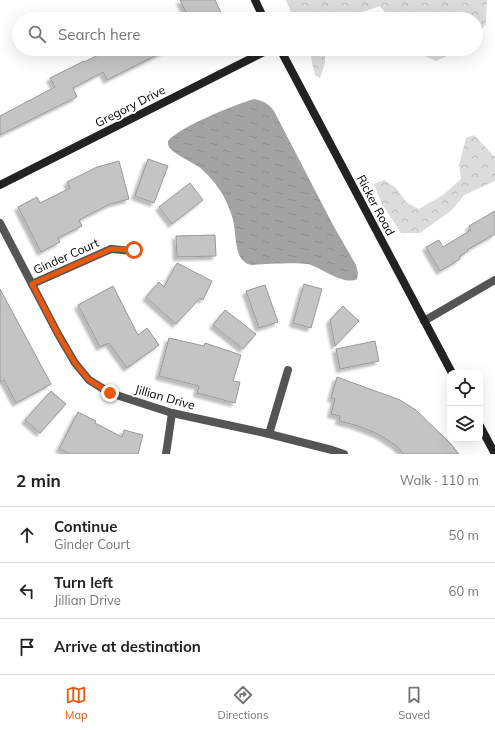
<!DOCTYPE html>
<html lang="en">
<head>
<meta charset="utf-8">
<style>
  :root { --surface:#fff; --page:#f2f2f2; --text:#222; --muted:#767676; --line:#e0e0e0; --accent:#ea580c }
  body { margin:0; font-family:Mulish,sans-serif; background:var(--page); color:var(--text) }
  .controls { position:absolute; right:12px; bottom:12px; display:grid; overflow:hidden; border-radius:8px; box-shadow:0 4px 16px #0002 }
  .controls button { width:36px; height:36px; display:grid; place-items:center; padding:0; border:0; border-bottom:1px solid var(--line); background:var(--surface); color:var(--text); font:20px sans-serif }
  .stop { position:absolute; width:12px; height:12px; margin:-9px; border:3px solid #ea580c; border-radius:50%; background:#fff }
  .stop.end { background:#ea580c; border-color:#fff; box-shadow:0 1px 4px #0008 }
  .list { margin:0; padding:0; list-style:none }
  h2 { display:flex; justify-content:space-between; align-items:center; height:52px; margin:0; padding:0 16px; font-size:17px }
  h2 small { font-size:13px; font-weight:400; color:var(--muted) }
  .list li { display:grid; grid-template-columns:26px 1fr auto; gap:12px; align-items:center; box-sizing:border-box; height:56px; padding:0 16px; border-top:1px solid var(--line) }
  .list b { display:block; font-size:15px; white-space:nowrap }
  .list p { margin:0; font-size:13px; white-space:nowrap; color:var(--muted) }
  .list em { font-size:13px; font-style:normal; color:var(--muted) }
  .icon { flex:none; width:22px; height:22px; fill:none; stroke:currentColor; stroke-width:2; stroke-linecap:round; stroke-linejoin:round }
  .map { position:relative; flex:none; width:495px; height:454px; overflow:hidden }
  .search { position:absolute; background:var(--surface); box-shadow:0 4px 16px #0002; left:12px; right:12px; top:12px; height:44px; display:flex; align-items:center; gap:10px; box-sizing:border-box; padding:0 14px; border-radius:22px; color:var(--muted); font-size:15px }
  .sheet { height:220px; background:var(--surface) }
  nav { display:flex; justify-content:space-around; align-items:center; box-sizing:border-box; height:56px; border-top:1px solid var(--line); background:var(--surface); font-size:11px; color:var(--muted) }
  nav a { display:grid; justify-items:center; gap:2px }
  nav .on { color:var(--accent) }
  .map>svg:first-child { display:block }
</style>
</head>
<body>
<div class="map">
<svg width="495" height="454" viewBox="0 0 495 454">
  <defs>
    <pattern id="forest-crowns" width="20" height="18" patternUnits="userSpaceOnUse"><rect width="20" height="18" fill="#dcdcdc"/><path d="M2 6a3 3 0 1 1 6 0M12 15a3 3 0 1 1 6 0" fill="none" stroke="#bbb"/></pattern>
    <pattern id="water-ripples" width="26" height="14" patternUnits="userSpaceOnUse"><rect width="26" height="14" fill="#a3a3a3"/><path d="M2 4q2-2 4 0t4 0M15 11q2-2 4 0t4 0" fill="none" stroke="#8b8b8b"/></pattern>
    <filter id="shadow"><feDropShadow dx="-3.5" dy="3.5" stdDeviation="1" flood-color="#0004"/></filter>
  </defs>
  <rect width="100%" height="100%" fill="#fff"/>
  <g fill="url(#forest-crowns)">
    <polygon points="286,0 487,0 486,24 476,36 476,19 390,19 380,6 363,12 353,19 294,19"/>
    <polygon points="309,49 325,49 325,63 320,78 315,75"/>
    <polygon points="409,49 461,49 436,61"/>
    <polygon points="474,135 495,157 495,181 464,195 452,210 420,233 401,233 382,204 374,184 384,180 396,188 407,203 419,209 443,195 461,179 459,165 466,138"/>
  </g>
  <path fill="url(#water-ripples)" d="M254,99C263,101 268,103 274,111L333,225L356,265L358,273L357,279C344,286 322,268 308,264C295,262 264,264 251,265C233,261 237,235 233,220C231,212 227,203 223,195C217,185 208,174 199,167C193,163 171,152 169,147C168,146 168,142 168,141C181,126 234,105 254,99Z"/>
  <g fill="#c4c4c4" stroke="#999" filter="url(#shadow)">
    <polygon points="180,0 215,0 224,19 189,19"/>
    <polygon points="111,49 169,49 107,80 103,72 73,88 77,97 0,135 0,116 55,87 50,78 84,61 84,62"/>
    <polygon points="148,159 168,166 154,203 135,196"/>
    <polygon points="119,161 129,199 110,204 79,220 82,226 58,238 60,242 41,252 18,207 37,197 40,203 70,188 67,182 97,167"/>
    <polygon points="190,183 203,200 172,224 159,207"/>
    <polygon points="495,211 495,234 467,250 468,251 459,257 460,259 440,271 426,247 439,240 443,247 471,230 469,226"/>
    <polygon points="215,235 216,256 177,257 176,236"/>
    <polygon points="177,263 212,281 203,300 200,298 176,324 146,297 159,282 164,287"/>
    <polygon points="304,284 322,289 311,328 293,323"/>
    <polygon points="265,285 278,322 259,328 246,291"/>
    <polygon points="113,286 138,335 147,328 159,345 127,368 109,343 100,347 78,305"/>
    <polygon points="0,289 51,384 16,403 4,380 0,382"/>
    <polygon points="343,306 359,321 335,346 330,320"/>
    <polygon points="225,310 256,334 243,349 213,325"/>
    <polygon points="169,338 204,346 205,343 241,355 233,381 240,382 235,403 197,393 199,386 159,376"/>
    <polygon points="375,341 379,361 340,369 336,349"/>
    <polygon points="337,377 400,400 416,410 450,443 459,454 404,454 395,445 378,434 355,425 339,421 340,416 331,414 335,399 331,398"/>
    <polygon points="51,391 66,404 40,433 25,420"/>
    <polygon points="78,412 96,421 95,423 122,437 124,430 143,435 138,454 70,454 59,449"/>
  </g>
  <g fill="none" stroke-linecap="round" stroke-linejoin="round">
    <g stroke="#555" stroke-width="8">
      <polyline points="0,223 58,334 75,363 89,380 110,393 172,413 269,434 332,450 344,454"/>
      <polyline points="32,284 111,249 133,251"/>
      <polyline points="424,321 495,280"/>
      <polyline points="269,434 288,370"/>
      <polyline points="166,454 172,413"/>
    </g>
    <g stroke="#222" stroke-width="8">
      <polyline points="255,0 264,19"/>
      <polyline points="280,49 452,373"/>
      <polyline points="0,185 270,49"/>
      <polyline points="480,426 495,454"/>
    </g>
  </g>
  <g fill="none" stroke-linecap="round" stroke-linejoin="round">
    <polyline stroke="#ea580c" stroke-width="5" points="110,393 89,380 75,363 58,334 32,284 111,249 134,250"/>
  </g>
  <g text-anchor="middle" dominant-baseline="central" stroke-width="3.5" stroke-linejoin="round" paint-order="stroke">
    <g font-size="12" fill="#000" stroke="#fff">
      <text transform="translate(130 106) rotate(-27)">Gregory Drive</text>
      <text transform="translate(376 205) rotate(62)">Ricker Road</text>
      <text transform="translate(66 256) rotate(-24)">Ginder Court</text>
      <text transform="translate(165 397) rotate(16)">Jillian Drive</text>
    </g>
  </g>
</svg>
<div class="controls">
<button><svg class="icon" aria-label="locate" viewBox="0 0 24 24"><circle cx="12" cy="12" r="6"/><path d="M12 2v4M12 18v4M2 12h4M18 12h4"/></svg></button>
<button><svg class="icon" aria-label="layers" viewBox="0 0 24 24"><path d="M12 4l9 5-9 5-9-5zM3 14l9 5 9-5"/></svg></button>
</div>
<div class="stop" style="left:134px;top:250px"></div>
<div class="stop end" style="left:110px;top:393px"></div>
<div class="search"><svg class="icon" aria-label="search" viewBox="0 0 24 24"><circle cx="10" cy="10" r="6"/><path d="M15 15l6 6"/></svg>Search here</div>
</div>
<section class="sheet">
<h2>2 min<small>Walk · 110 m</small></h2>
<ul class="list">
<li><svg class="icon" aria-label="ahead" viewBox="0 0 24 24"><path d="M12 20V5M6 11l6-6 6 6"/></svg><div><b>Continue</b><p>Ginder Court</p></div><em>50 m</em></li>
<li><svg class="icon" aria-label="left" viewBox="0 0 24 24"><path d="M17 20v-9H6M10 6l-5 5 5 5"/></svg><div><b>Turn left</b><p>Jillian Drive</p></div><em>60 m</em></li>
<li><svg class="icon" aria-label="arrive" viewBox="0 0 24 24"><path d="M6 21V4h12l-3 4 3 4H6"/></svg><div><b>Arrive at destination</b></div></li>
</ul>
</section>
<nav>
<a class="on"><svg class="icon" aria-label="map" viewBox="0 0 24 24"><path d="M3 6l6-2 6 2 6-2v14l-6 2-6-2-6 2zM9 4v14M15 6v14"/></svg>Map</a>
<a><svg class="icon" aria-label="directions" viewBox="0 0 24 24"><path d="M12 3l9 9-9 9-9-9zM9 14v-3h6M13 9l2 2-2 2"/></svg>Directions</a>
<a><svg class="icon" aria-label="saved" viewBox="0 0 24 24"><path d="M7 4h10v16l-5-4-5 4z"/></svg>Saved</a>
</nav>
</body>
</html>
